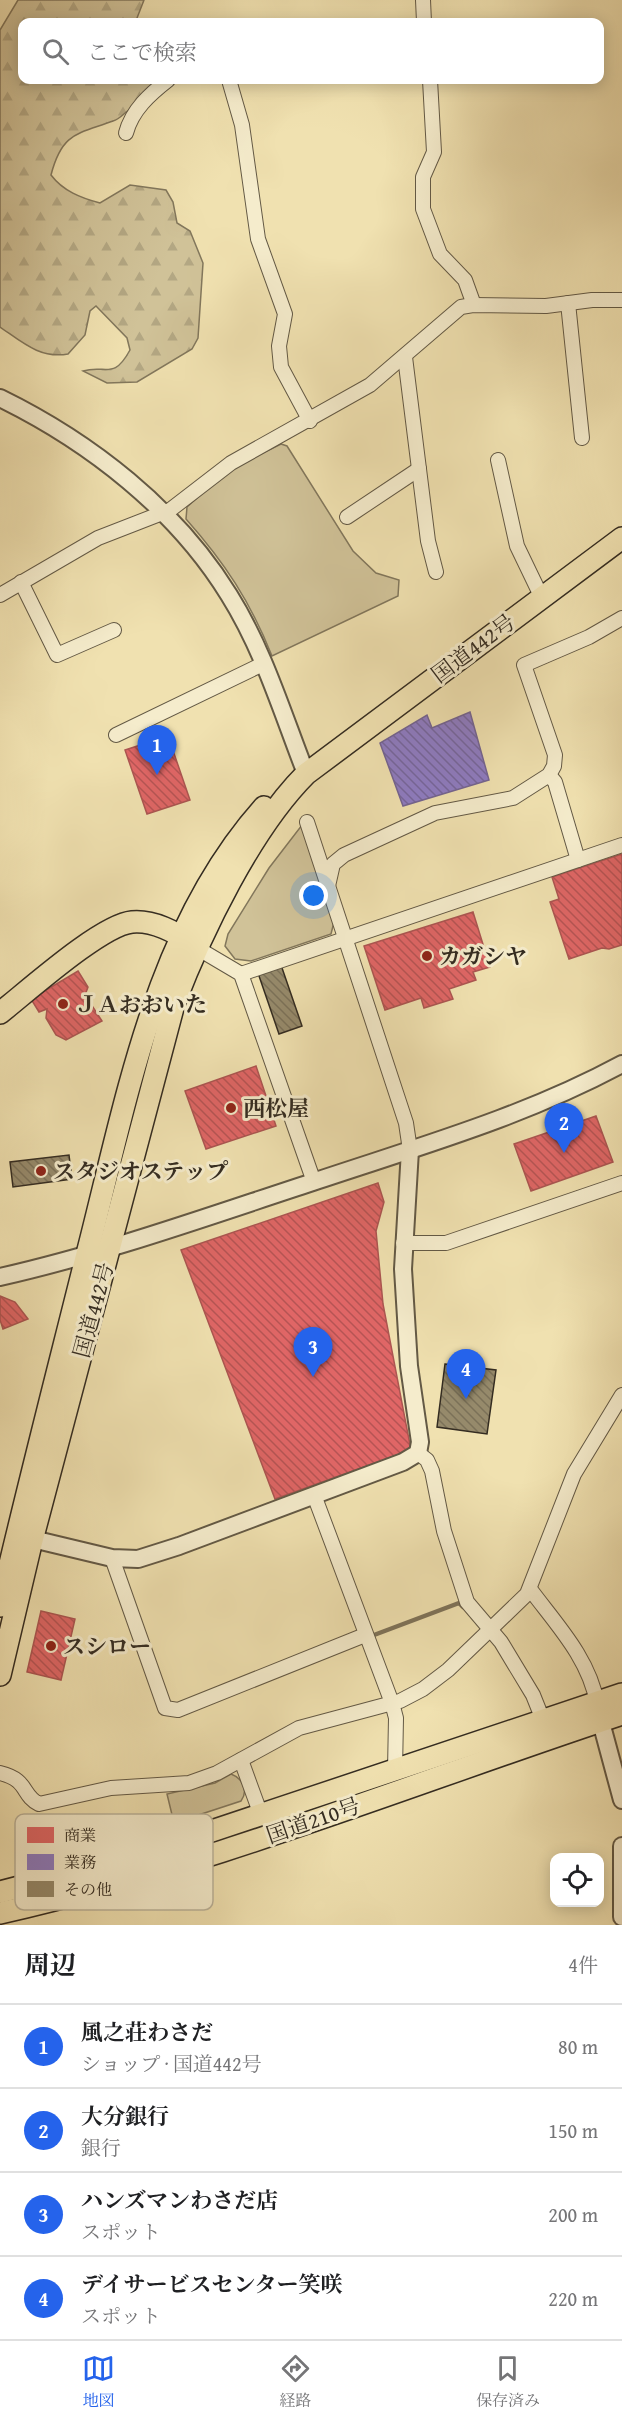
<!DOCTYPE html>
<html lang="ja">
<head>
<meta charset="utf-8">
<style>
  :root { --surface:#fff; --page:#f2f2f2; --text:#202124; --muted:#757577; --line:#e0e0e0; --accent:#2563eb }
  body { margin:0; font-family:"Gentium Book Plus","Noto Serif JP",serif; background:var(--page); color:var(--text) }
  .controls { position:absolute; right:18px; bottom:18px; display:grid; overflow:hidden; border-radius:12px; box-shadow:0 3px 15px #0003 }
  .controls button { width:54px; height:54px; display:grid; place-items:center; padding:0; border:0; border-bottom:2px solid var(--line); background:var(--surface); color:var(--text); font:30px sans-serif }
  .you { position:absolute; left:314px; top:896px; width:21px; height:21px; margin:-15px; border:4px solid #fff; border-radius:50%; background:#1a73e8; box-shadow:0 0 0 9px #1a73e833 }
  .badge { display:grid; place-items:center; width:39px; height:39px; border-radius:50%; background:var(--accent); color:#fff; font-size:20px; font-weight:700 }
  .pin { position:absolute; translate:-50% -50px; filter:drop-shadow(0 2px 3px #0008) }
  .pin::after { content:''; position:absolute; top:32px; width:21px; height:18px; background:inherit; clip-path:polygon(0 0,100% 0,50% 100%) }
  .list { margin:0; padding:0; list-style:none }
  h2 { display:flex; justify-content:space-between; align-items:center; height:78px; margin:0; padding:0 24px; font-size:26px }
  h2 small { font-size:20px; font-weight:400; color:var(--muted) }
  .list li { display:grid; grid-template-columns:39px 1fr auto; gap:18px; align-items:center; box-sizing:border-box; height:84px; padding:0 24px; border-top:2px solid var(--line) }
  .list b { display:block; font-size:22px; white-space:nowrap }
  .list p { margin:0; font-size:20px; white-space:nowrap; color:var(--muted) }
  .list em { font-size:20px; font-style:normal; color:var(--muted) }
  .icon { flex:none; width:33px; height:33px; fill:none; stroke:currentColor; stroke-width:2; stroke-linecap:round; stroke-linejoin:round }
  .map { position:relative; flex:none; width:622px; height:1925px; overflow:hidden }
  .search { position:absolute; background:var(--surface); box-shadow:0 3px 15px #0003; left:18px; right:18px; top:18px; height:66px; display:flex; align-items:center; gap:15px; box-sizing:border-box; padding:0 21px; border-radius:12px; color:var(--muted); font-size:22px }
  .sheet { height:414px; background:var(--surface) }
  nav { display:flex; justify-content:space-around; align-items:center; box-sizing:border-box; height:84px; border-top:2px solid var(--line); background:var(--surface); font-size:16px; color:var(--muted) }
  nav a { display:grid; justify-items:center; gap:3px }
  nav .on { color:var(--accent) }
  .map>svg:first-child { display:block }
</style>
</head>
<body>
<div class="map">
<svg width="622" height="1925" viewBox="0 0 622 1925">
  <defs>
    <pattern id="forest-firs" width="22" height="20" patternUnits="userSpaceOnUse" patternTransform="scale(1.5)"><rect width="22" height="20" fill="#d0c298"/><path d="M5 1l3.5 6h-7zM16 11l3.5 6h-7z" fill="#b3a783"/></pattern>
    <pattern id="shops-back-hatch" width="6" height="6" patternUnits="userSpaceOnUse" patternTransform="scale(1.5)"><rect width="6" height="6" fill="#e06666"/><path d="M-1 5l2 2M0 0l6 6M5-1l2 2" fill="none" stroke="#b65454"/></pattern>
    <pattern id="offices-back-hatch" width="6" height="6" patternUnits="userSpaceOnUse" patternTransform="scale(1.5)"><rect width="6" height="6" fill="#8e7cc3"/><path d="M-1 5l2 2M0 0l6 6M5-1l2 2" fill="none" stroke="#75669e"/></pattern>
    <pattern id="building-back-hatch" width="6" height="6" patternUnits="userSpaceOnUse" patternTransform="scale(1.5)"><rect width="6" height="6" fill="#968a6b"/><path d="M-1 5l2 2M0 0l6 6M5-1l2 2" fill="none" stroke="#7b7158"/></pattern>
  </defs>
  <rect width="100%" height="100%" fill="#f0e1b0"/>
  <filter id="stains"><feTurbulence type="fractalNoise" baseFrequency=".00333" numOctaves="4"/><feColorMatrix values="0 0 0 0 .2 0 0 0 0 .09 0 0 0 0 .02 0 0 0 .5 -.17"/></filter>
  <radialGradient id="worn" r=".72"><stop offset=".6" stop-color="#630" stop-opacity="0"/><stop offset="1" stop-color="#630" stop-opacity=".3"/></radialGradient>
  <g fill="#d0c298" stroke="#82775c" stroke-width="1.5">
    <path d="M281,444L287,446L353,551L376,573L399,580L398,596L272,656C250,601 225,563 186,519L187,507L227,471Z"/>
    <polygon points="302,825 334,922 331,934 251,961 235,959 225,946 228,934 269,868"/>
    <path d="M231,1774C242,1778 249,1790 241,1801L174,1823L167,1794L215,1783Z"/>
  </g>
  <path fill="url(#forest-firs)" stroke="#82775c" stroke-width="1.5" d="M18,0H144L137,18L141,22H22V80H163C160,92 157,104 142,107C138,108 132,109 129,110C123,114 120,119 113,121C78,134 62,132 51,175C63,191 81,198 100,203L130,185L166,190L173,202L177,223L190,231L203,263L198,338L192,349L137,382L107,383L83,371C106,364 113,381 130,350L127,338L96,306L90,311L85,335L68,354C40,359 22,342 0,327V30Z"/>
  <g fill="url(#shops-back-hatch)" stroke="#ac5551" stroke-width="1.5">
    <polygon points="168,736 190,800 147,814 125,750"/>
    <polygon points="622,854 622,945 609,949 602,948 569,959 550,902 559,899 552,877"/>
    <polygon points="473,912 490,967 473,972 476,980 449,989 453,999 424,1008 421,998 385,1010 364,946"/>
    <polygon points="78,971 88,987 85,995 102,1021 66,1040 56,1035 46,1018 47,1009 39,1012 31,999"/>
    <polygon points="256,1066 276,1126 206,1149 185,1091"/>
    <polygon points="596,1116 613,1162 531,1191 514,1144"/>
    <polygon points="378,1183 384,1202 376,1231 383,1304 411,1450 275,1499 181,1250"/>
    <polygon points="0,1296 15,1302 28,1319 3,1329 0,1320"/>
    <polygon points="41,1611 75,1619 61,1680 27,1672"/>
  </g>
  <polygon fill="url(#offices-back-hatch)" stroke="#736492" stroke-width="1.5" points="470,712 489,780 403,806 380,743 427,715 432,728"/>
  <g fill="none" stroke-linecap="round" stroke-linejoin="round">
    <polyline stroke="#7e7359" stroke-width="4.5" points="374,1635 459,1603 463,1607"/>
  </g>
  <g fill="url(#building-back-hatch)" stroke="#342c21" stroke-width="1.5">
    <polygon points="281,965 302,1026 279,1034 258,973"/>
    <polygon points="69,1155 72,1179 13,1187 10,1162"/>
    <polygon points="445,1364 496,1370 487,1434 437,1427"/>
  </g>
  <g fill="none" stroke-linecap="round" stroke-linejoin="round">
    <defs>
      <g id="minor">
        <polyline points="423,0 424,22"/>
        <polyline points="229,80 242,125 258,239 285,314 279,346 281,367 310,421"/>
        <polyline points="430,80 434,152 423,177 423,209 440,254 465,280 474,305"/>
        <path d="M126,133C132,110 150,94 168,80"/>
        <polyline points="568,303 582,438"/>
        <polyline points="405,357 428,541 436,572"/>
        <polyline points="498,460 517,546 542,598"/>
        <polyline points="347,517 419,469"/>
        <polyline points="21,582 57,655 114,630"/>
        <polyline points="0,595 98,538 170,510 231,463 370,385 461,307 473,305 546,306 592,300 622,300"/>
        <polyline points="116,735 263,664"/>
        <polyline points="549,775 555,782 578,860"/>
        <polyline points="307,822 406,1123 410,1150"/>
        <polyline points="328,886 333,864 344,855 435,813 513,798 549,775 554,766 555,755 524,665 589,637 622,618"/>
        <polyline points="197,948 241,974 314,1182"/>
        <polyline points="241,974 622,845"/>
        <polyline points="403,1243 446,1243 622,1183"/>
        <polyline points="418,1453 427,1460 432,1471 444,1531 467,1602 501,1642 533,1695 543,1720"/>
        <polyline points="314,1495 392,1703 396,1718 395,1770"/>
        <polyline points="112,1558 165,1708 178,1710 365,1635"/>
        <path d="M530,1589C556,1624 589,1658 597,1703"/>
        <polyline points="241,1760 261,1815"/>
        <path d="M0,1773C29,1780 21,1795 39,1804L111,1788L189,1783L217,1773L299,1728L400,1701L423,1689L448,1670L527,1594L574,1474L622,1395"/>
      </g>
      <g id="tertiary">
        <path d="M0,398C90,442 176,509 229,595C263,649 282,712 305,771"/>
        <path d="M0,1277C106,1253 209,1216 313,1182C417,1147 524,1117 622,1064"/>
        <polyline points="20,1536 112,1558 138,1559 179,1546 403,1462 418,1453 420,1442 409,1366 403,1269 410,1150"/>
        <polyline points="598,1711 622,1800"/>
        <polyline points="622,1846 622,1917"/>
      </g>
      <g id="trunk">
        <path d="M0,1013C28,991 101,925 132,922C153,920 176,932 192,944"/>
        <path d="M0,1606C27,1490 57,1374 86,1258C126,1104 154,930 264,807"/>
        <path d="M0,1675L31,1544L174,1004C202,931 251,829 306,774L622,538"/>
        <polyline points="0,1892 134,1857 622,1694"/>
        <path d="M0,1913C212,1865 416,1782 622,1714"/>
      </g>
    </defs>
    <use href="#minor" stroke="#635945" stroke-width="16"/>
    <use href="#tertiary" stroke="#635945" stroke-width="20"/>
    <use href="#trunk" stroke="#342c21" stroke-width="24"/>
    <use href="#minor" stroke="#f5eccc" stroke-width="14"/>
    <use href="#tertiary" stroke="#f5eccc" stroke-width="16"/>
    <use href="#trunk" stroke="#f0e1b0" stroke-width="21"/>
  </g>
  <g fill="#8f2418" stroke="#f5eccc" stroke-width="2">
    <circle cx="427" cy="956" r="6"/>
    <circle cx="63" cy="1004" r="6"/>
    <circle cx="231" cy="1108" r="6"/>
    <circle cx="41" cy="1171" r="6"/>
    <circle cx="51" cy="1646" r="6"/>
  </g>
  <g text-anchor="middle" dominant-baseline="central" stroke-width="6" stroke-linejoin="round" paint-order="stroke">
    <g font-size="22" fill="#342c21" stroke="#f5eccc">
      <text transform="translate(473 648) rotate(-37)">国道442号</text>
      <text transform="translate(93 1310) rotate(-75)">国道442号</text>
      <text transform="translate(313 1820) rotate(-19)">国道210号</text>
    </g>
    <g font-size="22" font-weight="bold" fill="#342c21" stroke="#f5eccc" text-anchor="start">
      <text x="439" y="956">カガシヤ</text>
      <text x="75" y="1004">ＪＡおおいた</text>
      <text x="243" y="1108">西松屋</text>
      <text x="53" y="1171">スタジオステップ</text>
      <text x="63" y="1646">スシロー</text>
    </g>
  </g>
  <rect x="15" y="1814" width="198" height="96" rx="9" fill="#f5eccc" stroke="#bbb299" stroke-width="1.5"/>
  <rect x="27" y="1827" width="27" height="16" fill="#e06666"/>
  <rect x="27" y="1854" width="27" height="16" fill="#8e7cc3"/>
  <rect x="27" y="1881" width="27" height="16" fill="#968a6b"/>
  <g font-size="16" fill="#342c21">
    <text x="64" y="1841">商業</text>
    <text x="64" y="1868">業務</text>
    <text x="64" y="1895">その他</text>
  </g>
  <rect width="100%" height="100%" filter="url(#stains)"/>
  <rect width="100%" height="100%" fill="url(#worn)"/>
</svg>
<div class="controls">
<button><svg class="icon" aria-label="locate" viewBox="0 0 24 24"><circle cx="12" cy="12" r="6"/><path d="M12 2v4M12 18v4M2 12h4M18 12h4"/></svg></button>
</div>
<div class="you"></div>
<div class="pin badge" style="left:157px;top:775px">1</div>
<div class="pin badge" style="left:564px;top:1153px">2</div>
<div class="pin badge" style="left:313px;top:1377px">3</div>
<div class="pin badge" style="left:466px;top:1399px">4</div>
<div class="search"><svg class="icon" aria-label="search" viewBox="0 0 24 24"><circle cx="10" cy="10" r="6"/><path d="M15 15l6 6"/></svg>ここで検索</div>
</div>
<section class="sheet">
<h2>周辺<small>4件</small></h2>
<ul class="list">
<li><span class="badge">1</span><div><b>風之荘わさだ</b><p>ショップ · 国道442号</p></div><em>80 m</em></li>
<li><span class="badge">2</span><div><b>大分銀行</b><p>銀行</p></div><em>150 m</em></li>
<li><span class="badge">3</span><div><b>ハンズマンわさだ店</b><p>スポット</p></div><em>200 m</em></li>
<li><span class="badge">4</span><div><b>デイサービスセンター笑咲</b><p>スポット</p></div><em>220 m</em></li>
</ul>
</section>
<nav>
<a class="on"><svg class="icon" aria-label="map" viewBox="0 0 24 24"><path d="M3 6l6-2 6 2 6-2v14l-6 2-6-2-6 2zM9 4v14M15 6v14"/></svg>地図</a>
<a><svg class="icon" aria-label="directions" viewBox="0 0 24 24"><path d="M12 3l9 9-9 9-9-9zM9 14v-3h6M13 9l2 2-2 2"/></svg>経路</a>
<a><svg class="icon" aria-label="saved" viewBox="0 0 24 24"><path d="M7 4h10v16l-5-4-5 4z"/></svg>保存済み</a>
</nav>
</body>
</html>
